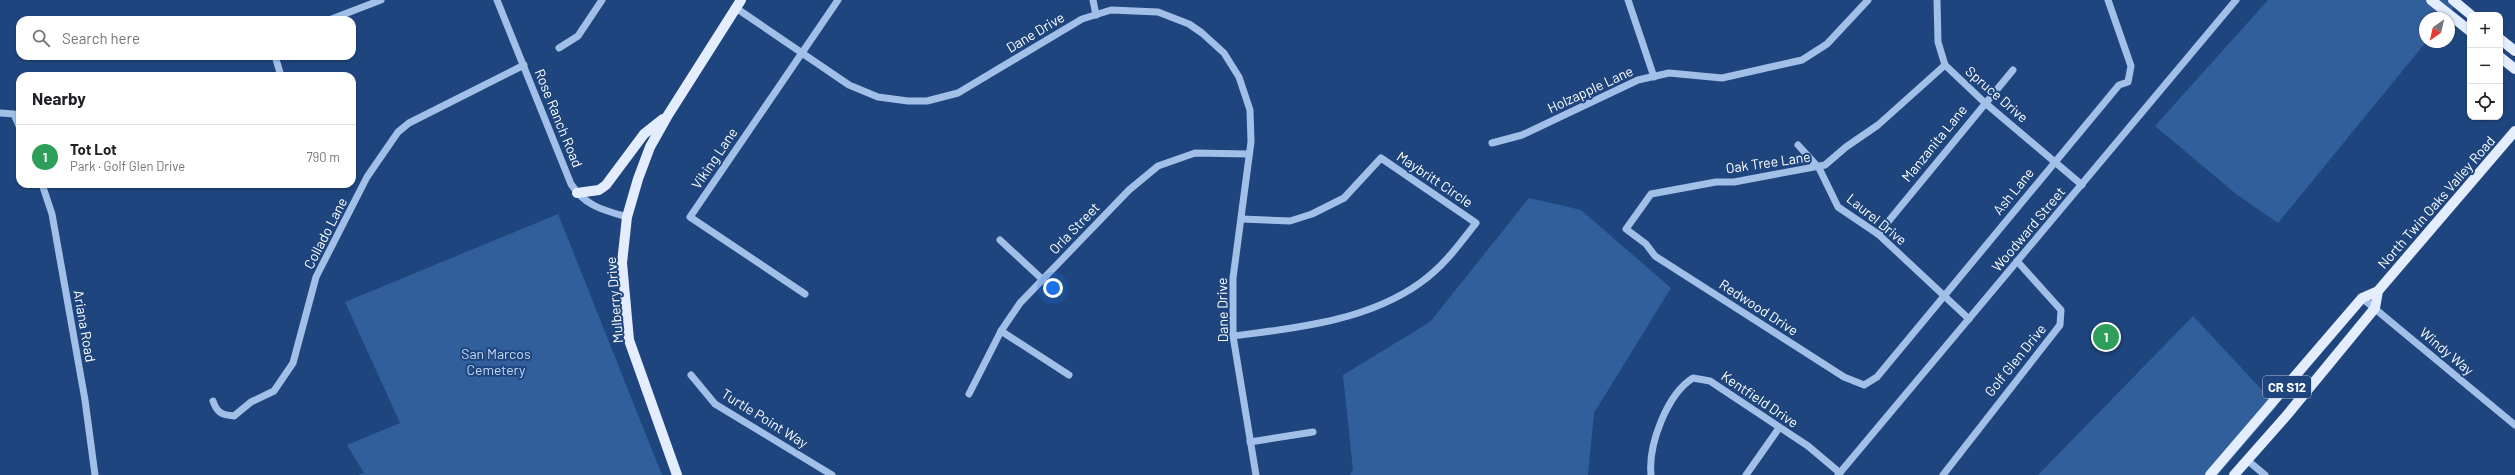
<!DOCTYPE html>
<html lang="en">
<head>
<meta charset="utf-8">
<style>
  :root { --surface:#fff; --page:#f2f2f2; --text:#202124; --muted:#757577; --line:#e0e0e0; --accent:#806f3f }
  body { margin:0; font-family:Barlow,sans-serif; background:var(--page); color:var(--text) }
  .controls { position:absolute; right:12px; top:12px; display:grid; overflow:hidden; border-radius:8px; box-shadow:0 1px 3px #0004 }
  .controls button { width:36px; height:36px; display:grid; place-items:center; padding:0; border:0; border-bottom:1px solid var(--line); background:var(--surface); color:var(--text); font:20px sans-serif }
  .compass { position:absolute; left:2419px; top:12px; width:36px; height:36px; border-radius:50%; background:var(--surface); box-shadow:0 1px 3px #0004; rotate:214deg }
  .you { position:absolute; left:1053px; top:288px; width:14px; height:14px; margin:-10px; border:3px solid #fff; border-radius:50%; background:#1a73e8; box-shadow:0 0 0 6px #1a73e833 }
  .badge { display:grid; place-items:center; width:26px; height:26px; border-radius:50%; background:var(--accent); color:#fff; font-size:13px; font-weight:700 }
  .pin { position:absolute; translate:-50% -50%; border:2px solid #fff; box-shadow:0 1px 4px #0006 }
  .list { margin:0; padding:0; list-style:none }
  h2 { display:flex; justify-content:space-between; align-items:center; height:52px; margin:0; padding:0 16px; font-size:17px }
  h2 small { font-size:13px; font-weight:400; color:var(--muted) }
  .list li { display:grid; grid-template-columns:26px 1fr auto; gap:12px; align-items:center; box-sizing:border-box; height:64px; padding:0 16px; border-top:1px solid var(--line) }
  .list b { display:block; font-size:15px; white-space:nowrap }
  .list p { margin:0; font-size:13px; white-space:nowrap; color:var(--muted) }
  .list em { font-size:13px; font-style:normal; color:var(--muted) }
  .icon { flex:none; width:22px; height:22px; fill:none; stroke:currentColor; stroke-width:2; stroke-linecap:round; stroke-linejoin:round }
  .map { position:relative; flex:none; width:2515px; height:475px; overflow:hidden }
  .search { position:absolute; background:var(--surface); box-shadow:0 1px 3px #0004; left:16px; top:16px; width:340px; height:44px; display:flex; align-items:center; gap:10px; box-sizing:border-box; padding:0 14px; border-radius:12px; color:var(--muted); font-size:15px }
  .panel { position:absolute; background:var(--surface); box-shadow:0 1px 3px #0004; left:16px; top:72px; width:340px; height:116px; border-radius:12px }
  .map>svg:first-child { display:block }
</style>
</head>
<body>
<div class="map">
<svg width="2515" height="475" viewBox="0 0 2515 475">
  <rect width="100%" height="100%" fill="#1e457d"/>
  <g fill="#315f9b">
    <polygon points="2268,0 2460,0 2445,18 2425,18 2426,42 2278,223 2236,194 2155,126"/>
    <polygon points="1529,198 1581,210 1671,288 1594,413 1588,475 1350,475 1353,470 1343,375 1430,322"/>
    <polygon points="558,214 662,475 358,475 364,473 347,445 400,423 345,302"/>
    <polygon points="2193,316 2277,406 2218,475 2038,475"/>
  </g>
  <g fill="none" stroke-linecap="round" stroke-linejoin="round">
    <g stroke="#a1bfe7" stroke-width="7">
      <path d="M497,0L571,184C585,206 603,210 627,217"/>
      <polyline points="1093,0 1096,15"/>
      <polyline points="1628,0 1654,77"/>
      <polyline points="1937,0 1938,42 1945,65 1984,102 2082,185"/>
      <polyline points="736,8 849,85 878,97 908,101 927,101 958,93 1082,19 1111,10 1158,12 1189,24 1202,33 1224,53 1239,77 1250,110 1251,142 1233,278 1233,336 1256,475"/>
      <polyline points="329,20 381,0"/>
      <polyline points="559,48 578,36 602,0"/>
      <polyline points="275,56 281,76"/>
      <polyline points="1945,65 1878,125 1846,147 1825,165 1734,182 1716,182 1651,194 1626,229 1646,244 1655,256 1844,377 1864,385 1877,377 2119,85 2128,82 2131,66 2108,0"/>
      <polyline points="0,113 14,114 20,128"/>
      <polyline points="1492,143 1522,135 1638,80 1669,73 1722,78 1802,60 1827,44 1868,0"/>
      <polyline points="1798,145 1819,168 1838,207 1878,234 1969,319"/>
      <polyline points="42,184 52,214 85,400 95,475"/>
      <polyline points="1878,234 2013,70"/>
      <polyline points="1000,240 1042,279"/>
      <polyline points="805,294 690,217 838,0"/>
      <polyline points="2362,298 2515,425"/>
      <polyline points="1001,331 1069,375"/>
      <path d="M1233,336C1296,328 1367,321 1420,283C1443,267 1459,245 1476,223L1381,158L1344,198L1312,214L1290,221L1242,219"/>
      <polyline points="691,375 715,404 832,475"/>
      <polyline points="969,394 1001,331 1020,303 1129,190 1158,166 1195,153 1249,154"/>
      <path d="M213,401C217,413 222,415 234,416L251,402L274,391L293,363L316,277L367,177L398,132L409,123L524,65"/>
      <polyline points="1250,442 1313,432"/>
      <polyline points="2247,460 2265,475"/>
      <path d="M1651,475C1648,445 1667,394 1693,378L1710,381L1808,446L1840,473"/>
      <polyline points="1746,475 1779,428"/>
      <polyline points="1838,475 2236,0"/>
      <polyline points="1943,475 2060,325 2061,310 2017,261"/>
    </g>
    <g stroke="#e3edfd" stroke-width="10">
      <polyline points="2431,0 2470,31"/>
      <polyline points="2453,0 2471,15"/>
      <polyline points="2500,39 2515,51"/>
      <polyline points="2500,57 2515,69"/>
      <polyline points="577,193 599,190 606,185 644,134 663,119"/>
      <polyline points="677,475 629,340 622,263 627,217 638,179 650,147 668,115 741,0"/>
      <polyline points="2210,475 2362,298 2378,291"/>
      <polyline points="2234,475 2287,415 2375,308 2378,291 2515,131"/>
    </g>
  </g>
  <g text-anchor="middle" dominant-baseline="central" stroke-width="4" stroke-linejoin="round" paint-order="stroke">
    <rect fill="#1e457d" stroke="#bcc7d8" stroke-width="1" x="2263" y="376" width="48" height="22" rx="3"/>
    <g font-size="13" font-weight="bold" fill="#fff">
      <text x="2287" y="387">CR S12</text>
    </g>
    <g font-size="14" fill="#fff" stroke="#1e457d">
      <text transform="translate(1035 32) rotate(-31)">Dane Drive</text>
      <text transform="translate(1590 89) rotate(-25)">Holzapple Lane</text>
      <text transform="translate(1997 94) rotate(41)">Spruce Drive</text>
      <text transform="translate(559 118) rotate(68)">Rose Ranch Road</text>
      <text transform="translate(1934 143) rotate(-51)">Manzanita Lane</text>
      <text transform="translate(714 158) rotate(-56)">Viking Lane</text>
      <text transform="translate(1768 162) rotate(-8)">Oak Tree Lane</text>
      <text transform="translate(1435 179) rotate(34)">Maybritt Circle</text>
      <text transform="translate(2013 191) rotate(-51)">Ash Lane</text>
      <text transform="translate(2436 202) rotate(-49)">North Twin Oaks Valley Road</text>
      <text transform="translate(1877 219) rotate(39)">Laurel Drive</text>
      <text transform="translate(1074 228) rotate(-46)">Orla Street</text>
      <text transform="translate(2028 229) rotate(-50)">Woodward Street</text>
      <text transform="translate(325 233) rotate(-63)">Collado Lane</text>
      <text transform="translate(614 300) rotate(-95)">Mulberry Drive</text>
      <text transform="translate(1759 307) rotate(33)">Redwood Drive</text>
      <text transform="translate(1222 310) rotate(-91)">Dane Drive</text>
      <text transform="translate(85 326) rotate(80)">Ariana Road</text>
      <text transform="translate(2447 351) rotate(40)">Windy Way</text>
      <text transform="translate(2015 360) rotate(-51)">Golf Glen Drive</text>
      <text transform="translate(1760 399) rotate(34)">Kentfield Drive</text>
      <text transform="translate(765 418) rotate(32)">Turtle Point Way</text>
    </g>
    <g font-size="14" fill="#c5daf6" stroke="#1e457d">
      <text x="496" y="353">San Marcos<tspan x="496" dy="16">Cemetery</tspan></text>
    </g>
  </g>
</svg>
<div class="controls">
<button>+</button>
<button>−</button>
<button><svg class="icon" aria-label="locate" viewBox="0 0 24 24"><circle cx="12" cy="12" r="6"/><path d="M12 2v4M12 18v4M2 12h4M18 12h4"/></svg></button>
</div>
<svg class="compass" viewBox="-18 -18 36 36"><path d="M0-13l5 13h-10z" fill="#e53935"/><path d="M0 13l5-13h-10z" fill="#757577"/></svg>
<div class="you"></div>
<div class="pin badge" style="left:2106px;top:337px;background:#2e9e5b">1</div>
<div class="search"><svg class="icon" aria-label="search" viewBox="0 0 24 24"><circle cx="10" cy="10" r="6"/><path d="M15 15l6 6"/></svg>Search here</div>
<section class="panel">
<h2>Nearby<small></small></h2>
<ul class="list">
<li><span class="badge" style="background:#2e9e5b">1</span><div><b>Tot Lot</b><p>Park · Golf Glen Drive</p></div><em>790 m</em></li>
</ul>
</section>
</div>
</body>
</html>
